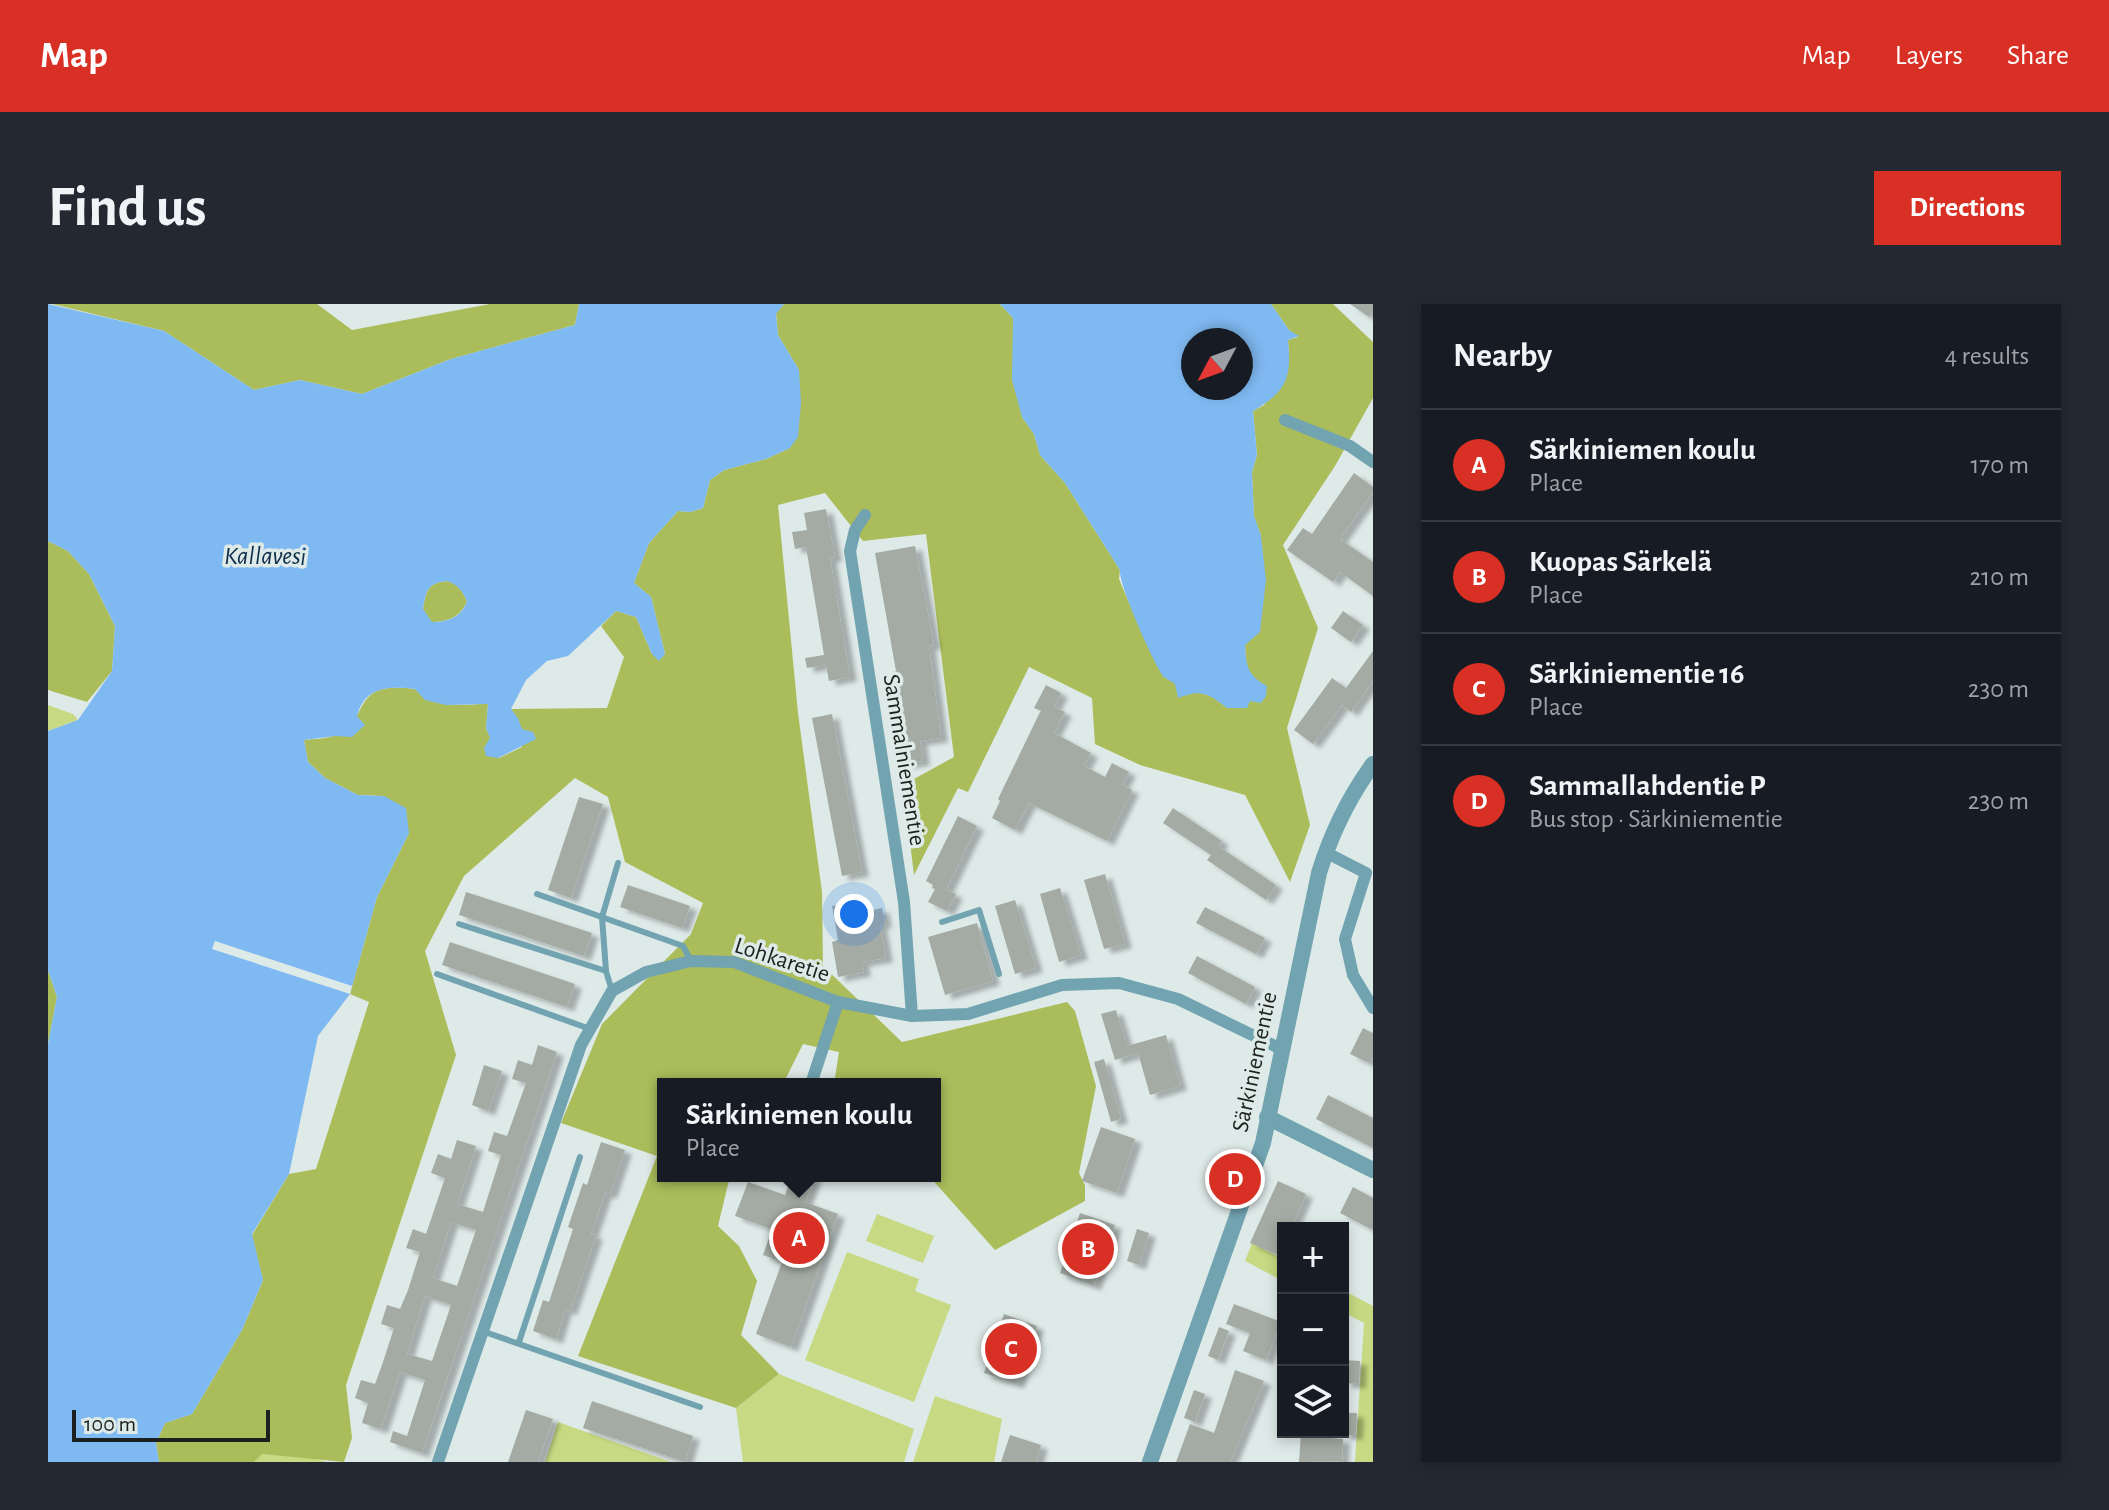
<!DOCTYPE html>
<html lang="en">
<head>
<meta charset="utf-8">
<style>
  :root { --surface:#171b24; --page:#242831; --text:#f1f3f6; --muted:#9ea1a6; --line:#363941; --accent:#d93025 }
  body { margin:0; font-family:"Alegreya Sans",sans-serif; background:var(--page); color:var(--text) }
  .controls { position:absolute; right:24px; bottom:24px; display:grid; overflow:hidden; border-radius:0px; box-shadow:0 4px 12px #0003 }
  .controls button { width:72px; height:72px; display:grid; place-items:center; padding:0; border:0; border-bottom:2px solid var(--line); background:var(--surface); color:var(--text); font:40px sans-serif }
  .compass { position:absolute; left:1133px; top:24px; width:72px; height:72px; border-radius:50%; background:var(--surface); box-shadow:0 4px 12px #0003; rotate:229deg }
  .scale { position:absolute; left:24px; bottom:20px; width:198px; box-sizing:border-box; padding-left:8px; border:4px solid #1c201f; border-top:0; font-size:22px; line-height:28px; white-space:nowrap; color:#1c201f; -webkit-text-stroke:6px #deeae8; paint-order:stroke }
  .you { position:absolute; left:806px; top:610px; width:28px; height:28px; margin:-20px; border:6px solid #fff; border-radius:50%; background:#1a73e8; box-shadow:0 0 0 12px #1a73e833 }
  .badge { display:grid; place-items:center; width:52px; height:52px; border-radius:50%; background:var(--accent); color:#fff; font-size:26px; font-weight:700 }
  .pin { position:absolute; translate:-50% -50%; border:4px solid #fff; box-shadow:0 2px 8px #0006 }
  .popup { position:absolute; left:609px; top:774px; width:284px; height:104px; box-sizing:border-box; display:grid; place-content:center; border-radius:0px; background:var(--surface); filter:drop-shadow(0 2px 6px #0005); font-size:26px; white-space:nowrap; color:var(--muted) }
  .popup b { font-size:30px; color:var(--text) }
  .popup::after { content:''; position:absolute; left:50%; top:100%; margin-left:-16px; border:16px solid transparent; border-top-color:var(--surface) }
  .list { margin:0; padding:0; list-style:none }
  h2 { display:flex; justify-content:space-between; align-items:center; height:104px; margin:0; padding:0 32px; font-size:34px }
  h2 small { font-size:26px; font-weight:400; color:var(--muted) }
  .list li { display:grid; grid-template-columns:52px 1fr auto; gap:24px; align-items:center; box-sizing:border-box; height:112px; padding:0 32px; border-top:2px solid var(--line) }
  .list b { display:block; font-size:30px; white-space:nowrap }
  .list p { margin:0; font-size:26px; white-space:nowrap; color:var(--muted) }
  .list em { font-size:26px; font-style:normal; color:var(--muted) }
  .icon { flex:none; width:44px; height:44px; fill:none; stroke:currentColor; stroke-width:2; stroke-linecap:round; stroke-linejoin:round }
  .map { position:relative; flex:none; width:1325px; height:1158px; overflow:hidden; border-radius:0px }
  header { display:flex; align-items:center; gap:48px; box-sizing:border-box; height:112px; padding:0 40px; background:var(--accent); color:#fff }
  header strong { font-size:38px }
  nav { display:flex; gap:44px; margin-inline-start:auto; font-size:28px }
  .intro { display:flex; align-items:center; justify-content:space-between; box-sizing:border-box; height:192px; padding:0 48px }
  h1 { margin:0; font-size:56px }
  .button { padding:20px 36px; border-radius:0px; background:var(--accent); color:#fff; font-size:28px; font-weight:700 }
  main { display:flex; gap:48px; padding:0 48px }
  aside { flex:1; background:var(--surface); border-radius:0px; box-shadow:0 4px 12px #0003 }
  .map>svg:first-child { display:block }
</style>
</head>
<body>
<header>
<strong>Map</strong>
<nav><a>Map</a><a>Layers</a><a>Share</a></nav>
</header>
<div class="intro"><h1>Find us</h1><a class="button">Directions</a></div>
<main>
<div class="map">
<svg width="1325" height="1158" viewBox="0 0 1325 1158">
  <defs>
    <filter id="shadow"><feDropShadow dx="7" dy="4.5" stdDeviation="2" flood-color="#0004"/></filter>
  </defs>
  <rect width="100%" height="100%" fill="#deeae8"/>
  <g fill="#c7d982">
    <polygon points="0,401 25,410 30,416 0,427"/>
    <polygon points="829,910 886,932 875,959 818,937"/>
    <polygon points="1204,939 1235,955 1235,977 1197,957"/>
    <polygon points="799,948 871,975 867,987 903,1001 866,1098 757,1056"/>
    <polygon points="1295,986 1325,1002 1325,1158 1307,1158 1316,1019 1295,1008"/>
    <polygon points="731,1070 866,1125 856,1158 695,1158 688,1104"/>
    <polygon points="887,1092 954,1115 946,1158 865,1158"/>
    <polygon points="510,1118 623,1158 497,1158"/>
    <polygon points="213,1150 266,1154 278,1158 206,1158"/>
  </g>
  <g fill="#abbd5b">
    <polygon points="4,0 269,0 304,26 442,0 531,0 527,21 403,55 314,90 252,76 206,86 116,27"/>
    <path d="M736,0H952L965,14L974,113L986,130L992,151L1017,179L1072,266L1071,275L1091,322L1147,387L1165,393L1179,404L1207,376L1198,362L1197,341L1212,327L1213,232L1206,212L1204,168L1209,151L1205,107L1216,101L1241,52L1240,36L1250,33L1241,26L1223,0H1285L1325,38V94L1287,162L1235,241L1270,324L1239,424L1262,521L1242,578L1197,491L1092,461L1047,440L1044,394L981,363L920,488L910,484L866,571L855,481L906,453L878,230L815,237L777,189L730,201L750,409L774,588L775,662L854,738L1019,698L1027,707L1048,782L1031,869L1037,881V897L947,946L881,872H887V780H786L791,748L755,740L735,780H615V872H682L670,922L691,942L709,977L693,1031L731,1070L688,1104L530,1052L609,852L513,819L554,720L643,630L655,599L577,558L560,493L527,474L416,572L377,647L408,751L298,1081L304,1134L296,1158L214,1150L206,1158H111L108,1139L117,1119L144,1110L194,1026L215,976L204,931L241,870L268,865L321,698L302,690L329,593L361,529L336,492L310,491L277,474L260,458L256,436C265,435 279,435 288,431C326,412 300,377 367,385C385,406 414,400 440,400L438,424L451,454L474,443C474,427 473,418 463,405L559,404L576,353L553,322L568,307L588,313L604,350H617L603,293L586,279L601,239L630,207L642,208L655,204L662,176L676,166L718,155L742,144L751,66L730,31L728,9Z"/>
    <polygon points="0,237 20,247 41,270 67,322 64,367 39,398 0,386"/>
    <path d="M399,277C411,281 414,286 419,297C413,313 400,318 383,318L375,305C378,287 379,279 399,277Z"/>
    <polygon points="0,666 9,693 0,740"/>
  </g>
  <g fill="#7fb9f1" fill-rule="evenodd">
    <path d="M0,0L116,27L206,86L252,76L314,90L403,55L527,21L531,0H736L728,10L730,31L751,66L753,99L750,133L742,144L718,155L676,166L662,176L655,204L642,208L630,207L601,239L586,279L603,293L617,350L611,357L604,350L588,313L568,307L520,352L499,357L478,376L463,405L470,414L474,425L485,428L488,435L450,454L438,452L436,444L442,434L438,424L440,400L398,401L377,396L367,385C341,382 317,382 309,412L317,421L304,433L287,432L256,436L260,458L277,474L310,491L336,492L358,504L361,529L329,593L302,690L270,732L241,870L204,930L215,976L194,1026L144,1110L117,1119L108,1139L111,1158H0V740L9,693L0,666V427L30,416L64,367L67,322L41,270L20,247L0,237ZM399,277C410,281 414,286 419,297C414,313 400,318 384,318L375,305C378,287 379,279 399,277Z"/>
    <path d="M952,0H1223L1241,26L1251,32L1240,36C1244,76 1238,87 1205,107L1209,151L1204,168L1206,212L1213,232L1218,276L1212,328L1197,341C1198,362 1200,372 1219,382L1218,392L1213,399L1202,397L1199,404H1179C1160,389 1153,385 1130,394L1127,380C1124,378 1119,375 1116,373C1106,361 1070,279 1072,266L1017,179L992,151L986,130L974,113L964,76L965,14ZM1145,36H1193V84H1145Z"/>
  </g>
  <polygon fill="#deeae8" points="167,637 304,682 302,690 164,645"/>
  <g fill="#a3aba4" fill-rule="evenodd" filter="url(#shadow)">
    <polygon points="1302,0 1325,0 1325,7 1321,13"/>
    <polygon points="1306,169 1325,183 1325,188 1292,235 1325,258 1325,292 1292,268 1285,278 1239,246 1255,224 1264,230"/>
    <polygon points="778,205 787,253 782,254 802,373 781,377 778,361 759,364 757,354 776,351 758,243 747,245 744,228 759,226 756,209"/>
    <polygon points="867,242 886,341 881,342 893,434 872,437 875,457 857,460 851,428 856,427 845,368 848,367 827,249"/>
    <polygon points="1295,307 1315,321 1303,338 1283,324"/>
    <polygon points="1325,347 1325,377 1303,408 1294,401 1265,440 1246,426 1284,374 1298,384"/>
    <polygon points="998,381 1013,389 1006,403 1017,408 1006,429 1043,449 1036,462 1057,473 1064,459 1081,468 1074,481 1084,486 1059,537 981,499 967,526 944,514 952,497 950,495 991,410 993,407 986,404"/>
    <polygon points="784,410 814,568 794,572 764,414"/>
    <polygon points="531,493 555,500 523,594 500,586"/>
    <polygon points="1125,504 1174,537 1170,542 1228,581 1218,596 1159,556 1163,551 1115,519"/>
    <polygon points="910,512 929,522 898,586 908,590 899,607 880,598 887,585 884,584 885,581 878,577"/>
    <polygon points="1057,570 1077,640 1056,645 1036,576"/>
    <polygon points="580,581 642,602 634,624 572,603"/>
    <polygon points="1012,584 1033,651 1011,658 992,590"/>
    <polygon points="418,588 544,629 536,652 411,611"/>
    <polygon points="967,596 988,664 967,670 947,602"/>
    <polygon points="809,598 811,609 834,604 837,619 832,621 838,654 814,658 816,668 790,673 784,638 790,636 784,602"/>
    <polygon points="1157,603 1217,634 1208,650 1148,619"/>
    <polygon points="929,619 945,677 897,691 880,633"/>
    <polygon points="402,638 527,680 519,703 394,661"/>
    <polygon points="1149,652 1207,683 1198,700 1140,669"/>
    <polygon points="1068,706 1079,742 1118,731 1132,782 1102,791 1090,749 1067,756 1053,710"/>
    <polygon points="1315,724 1325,729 1325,753 1321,759 1302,750"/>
    <path d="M490,741L509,748L374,1149L342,1138L345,1127L359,1132L377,1076L352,1068L333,1125L314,1119L320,1099L307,1094L313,1076L327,1080L334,1061L346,1024L333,1020L339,1001L352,1005L360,986L372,948L358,944L365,925L378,930L397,874L383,869L390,850L403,855L409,836L428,842L409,900L435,908L453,851L440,847L446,828L459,832L478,779L464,775L470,756L484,761ZM403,918L428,926L409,982L385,974ZM377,992L403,1001L384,1057L359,1050Z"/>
    <polygon points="1056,755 1073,815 1063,818 1046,758"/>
    <polygon points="436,761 454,767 440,807 424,801"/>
    <polygon points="1280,791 1325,814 1325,844 1268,815"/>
    <polygon points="1053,823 1087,835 1069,889 1034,877"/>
    <polygon points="553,838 577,846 562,890 557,889 543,930 548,931 522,1007 517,1005 508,1035 485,1027 495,996 501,998 525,925 520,923 535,879 539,881"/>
    <polygon points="744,872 767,872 757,898 790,910 743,1043 708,1030 734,958 715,951 724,925 687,912 700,878 737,891"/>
    <polygon points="1230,877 1258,890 1243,924 1235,924 1235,941 1230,951 1202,939"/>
    <polygon points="1305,883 1325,894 1325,926 1292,909"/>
    <polygon points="1032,909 1067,921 1046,982 1012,969"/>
    <polygon points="1089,925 1101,929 1091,961 1079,957"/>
    <polygon points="1186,1000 1233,1018 1218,1056 1195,1047 1202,1029 1178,1020"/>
    <polygon points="956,1010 989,1022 969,1080 936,1069"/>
    <polygon points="1171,1023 1181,1027 1170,1056 1160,1052"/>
    <polygon points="1297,1056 1312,1057 1311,1080 1296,1079"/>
    <polygon points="1187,1066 1216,1077 1182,1158 1128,1158 1142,1120 1166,1129"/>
    <polygon points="1146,1086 1157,1090 1147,1118 1136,1114"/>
    <polygon points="544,1097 645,1132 637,1158 535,1124"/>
    <polygon points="478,1106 505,1115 490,1158 460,1158"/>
    <polygon points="1295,1109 1309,1109 1308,1131 1295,1131"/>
    <polygon points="1253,1128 1270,1128 1270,1133 1295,1135 1294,1157 1251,1158"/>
    <polygon points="962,1131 993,1141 988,1158 953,1158"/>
  </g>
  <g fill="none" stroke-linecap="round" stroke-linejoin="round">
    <g stroke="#71a3b0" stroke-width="6">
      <polyline points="489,590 635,642 643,657"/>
      <polyline points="894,618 931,606 951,670"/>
      <polyline points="411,620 558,667 564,687"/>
      <polyline points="558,667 554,613 570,559"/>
      <polyline points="389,670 542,725"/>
      <polyline points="434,1027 652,1103"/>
      <polyline points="471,1038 532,853"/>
    </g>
    <g stroke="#71a3b0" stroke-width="12">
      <polyline points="1237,116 1302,142 1325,158"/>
      <polyline points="817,211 807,226 802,247 856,598 864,712"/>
      <polyline points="1277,548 1318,569 1297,635 1305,671 1325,704"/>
      <polyline points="763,780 790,698"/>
      <polyline points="390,1158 533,741 564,687 598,668 643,657 686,658 790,698 864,712 920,710 1014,681 1071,679 1130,695 1235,746"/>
    </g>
    <g stroke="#71a3b0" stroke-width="16">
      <polyline points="1219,813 1325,866"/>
      <path d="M1102,1158L1215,839L1271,569C1283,530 1301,493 1325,460"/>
    </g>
  </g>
  <g text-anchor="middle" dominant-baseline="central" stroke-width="7" stroke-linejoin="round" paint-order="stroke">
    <g font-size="24" fill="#1c201f" stroke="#deeae8">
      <text transform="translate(856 456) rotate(81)">Sammalniementie</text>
      <text transform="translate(734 656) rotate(18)">Lohkaretie</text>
      <text transform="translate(1207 758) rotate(-78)">Särkiniementie</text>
    </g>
    <g font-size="26" font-style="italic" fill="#0e2d49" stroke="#deeae8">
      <text x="217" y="252">Kallavesi</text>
    </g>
  </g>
</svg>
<div class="controls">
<button>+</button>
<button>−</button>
<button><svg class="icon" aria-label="layers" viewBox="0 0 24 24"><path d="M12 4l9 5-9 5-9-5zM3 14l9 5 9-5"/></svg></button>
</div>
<svg class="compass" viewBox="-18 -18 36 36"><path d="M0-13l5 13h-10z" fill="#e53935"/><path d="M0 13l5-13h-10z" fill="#9ea1a6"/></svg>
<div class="scale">100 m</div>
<div class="you"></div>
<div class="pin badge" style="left:751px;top:934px">A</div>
<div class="popup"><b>Särkiniemen koulu</b>Place</div>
<div class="pin badge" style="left:1040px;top:945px">B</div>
<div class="pin badge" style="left:963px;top:1045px">C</div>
<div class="pin badge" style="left:1187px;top:875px">D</div>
</div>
<aside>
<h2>Nearby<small>4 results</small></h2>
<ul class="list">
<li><span class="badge">A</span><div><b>Särkiniemen koulu</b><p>Place</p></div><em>170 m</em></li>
<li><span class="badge">B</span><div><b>Kuopas Särkelä</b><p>Place</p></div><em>210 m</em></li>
<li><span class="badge">C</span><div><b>Särkiniementie 16</b><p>Place</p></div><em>230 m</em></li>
<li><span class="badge">D</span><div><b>Sammallahdentie P</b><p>Bus stop · Särkiniementie</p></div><em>230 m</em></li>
</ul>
</aside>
</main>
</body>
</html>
